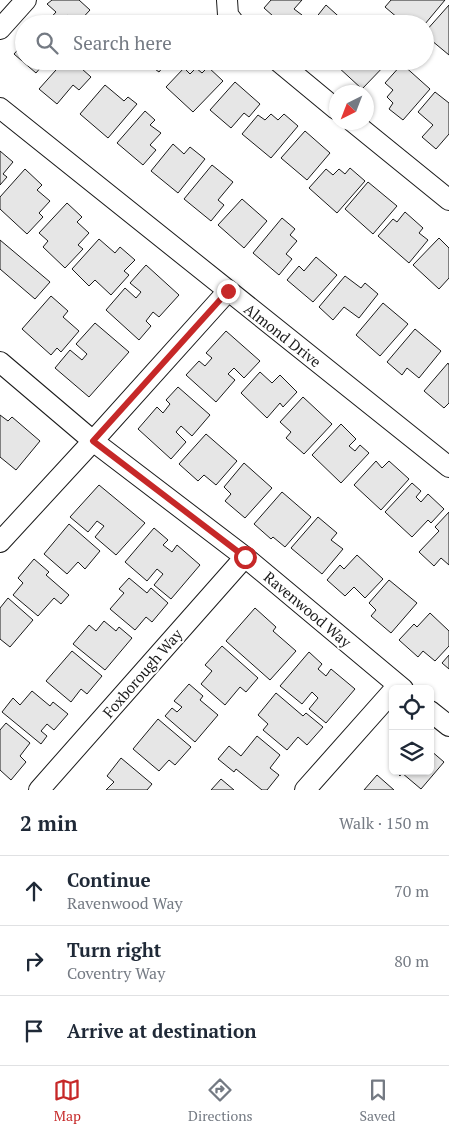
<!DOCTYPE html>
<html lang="en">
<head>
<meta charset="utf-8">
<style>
  :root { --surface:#fff; --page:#f6f6f7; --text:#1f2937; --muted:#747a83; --line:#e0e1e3; --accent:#c62828 }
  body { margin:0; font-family:"PT Serif",serif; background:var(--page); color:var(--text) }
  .controls { position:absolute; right:15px; bottom:15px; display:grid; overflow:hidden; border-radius:8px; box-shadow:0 1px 4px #0004 }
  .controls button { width:45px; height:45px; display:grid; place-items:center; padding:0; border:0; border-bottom:1px solid var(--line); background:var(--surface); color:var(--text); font:25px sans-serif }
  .compass { position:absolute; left:329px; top:85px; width:45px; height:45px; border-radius:50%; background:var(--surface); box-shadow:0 1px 4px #0004; rotate:222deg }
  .stop { position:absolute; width:15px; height:15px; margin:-11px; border:4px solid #c62828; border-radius:50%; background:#fff }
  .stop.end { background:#c62828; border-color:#fff; box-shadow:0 1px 5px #0008 }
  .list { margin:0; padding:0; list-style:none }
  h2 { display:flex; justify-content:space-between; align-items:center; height:65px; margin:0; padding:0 20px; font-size:21px }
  h2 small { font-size:16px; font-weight:400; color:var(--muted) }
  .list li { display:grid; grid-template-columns:32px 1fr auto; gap:15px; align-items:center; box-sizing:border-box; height:70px; padding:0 20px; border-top:1px solid var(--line) }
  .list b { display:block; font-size:19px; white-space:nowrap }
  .list p { margin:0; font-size:16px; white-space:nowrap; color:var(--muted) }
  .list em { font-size:16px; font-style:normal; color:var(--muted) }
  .icon { flex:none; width:28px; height:28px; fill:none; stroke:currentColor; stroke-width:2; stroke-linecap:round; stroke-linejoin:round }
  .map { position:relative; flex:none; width:449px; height:790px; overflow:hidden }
  .search { position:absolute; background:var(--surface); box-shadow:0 1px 4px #0004; left:15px; right:15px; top:15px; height:55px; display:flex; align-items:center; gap:12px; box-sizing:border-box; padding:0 18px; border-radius:28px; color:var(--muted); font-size:19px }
  .sheet { height:275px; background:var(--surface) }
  nav { display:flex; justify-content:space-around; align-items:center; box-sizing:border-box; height:70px; border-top:1px solid var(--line); background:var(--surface); font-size:14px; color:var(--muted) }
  nav a { display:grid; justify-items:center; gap:2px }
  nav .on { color:var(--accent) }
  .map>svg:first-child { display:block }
</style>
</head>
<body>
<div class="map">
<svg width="449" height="790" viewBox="0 0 449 790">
  <rect width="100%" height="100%" fill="#fff"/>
  <g fill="#e6e6e6" stroke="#1a1a1a">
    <polygon points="52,0 79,0 90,10 77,24 67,15 58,24 49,24 47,22 56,12 47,4"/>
    <polygon points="271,0 302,0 294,9 302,15 294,24 282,24 264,8"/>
    <polygon points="391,0 445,0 425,24 405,24 385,7"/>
    <polygon points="326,5 346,23 346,24 311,24"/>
    <polygon points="449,5 449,55 425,35 425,32"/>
    <polygon points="24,43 24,61 46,61 36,73 14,54"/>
    <polygon points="64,61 73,61 91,77 79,90 73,85 57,104 39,89"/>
    <polygon points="134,61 168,61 159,72 148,64 143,69"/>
    <polygon points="342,61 387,61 388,62 362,89 337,66"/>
    <polygon points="402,64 430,89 403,120 389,109 393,103 387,97 393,90 385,83"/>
    <polygon points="208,67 223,81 193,112 166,87 184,68 190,74 196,68 202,73"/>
    <polygon points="235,82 260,104 249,117 244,113 231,128 210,110"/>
    <polygon points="105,85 124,101 128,97 137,104 108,138 80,114"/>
    <polygon points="435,92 449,103 449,134 436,149 422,137 433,125 418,112"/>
    <polygon points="145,111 155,120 150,125 161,133 150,145 156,150 143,165 117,143"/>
    <polygon points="271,114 278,120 284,114 298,126 271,158 242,134 258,115 265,120"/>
    <polygon points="305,131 330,153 307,180 281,158"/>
    <polygon points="173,144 184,154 190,147 205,159 178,193 151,171"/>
    <polygon points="0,151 13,162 3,174 7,177 0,185"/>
    <polygon points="212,165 233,182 218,200 224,205 211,221 184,199"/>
    <polygon points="350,168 365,181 337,213 309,188 326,169 333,175 339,169 345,174"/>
    <polygon points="25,169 42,185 37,190 50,201 39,213 43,217 27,234 0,209 0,197"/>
    <polygon points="368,182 397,206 373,234 345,209"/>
    <polygon points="242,199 267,221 244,248 218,225"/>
    <polygon points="67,203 82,217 77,222 89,233 78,245 83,249 65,268 43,247 48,241 39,233"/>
    <polygon points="405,212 423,228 419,233 428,240 409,263 378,236 393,219 397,222"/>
    <polygon points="282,218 295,229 290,235 297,241 286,254 292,259 279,275 253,253"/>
    <polygon points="439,238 449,248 449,278 439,289 413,265"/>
    <polygon points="99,239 115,253 120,247 135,260 124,271 129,275 111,295 95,280 89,286 72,269"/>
    <polygon points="0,240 50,282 35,299 0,269"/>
    <polygon points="316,257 337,275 313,302 287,280 299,266 304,271"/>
    <polygon points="146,265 179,295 159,317 153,312 146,321 151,326 139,340 106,310 125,288 136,298 141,292 130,283"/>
    <polygon points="345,276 361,288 365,283 378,294 359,318 344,307 333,320 319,307"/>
    <polygon points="51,296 68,311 63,317 79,331 61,352 57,348 51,355 22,329"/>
    <polygon points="383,303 408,324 380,356 356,335"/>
    <polygon points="95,323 129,352 89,397 55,368 70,350 82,360 87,354 76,344"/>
    <polygon points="415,329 441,351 419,378 407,368 402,375 387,362"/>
    <polygon points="226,331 260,361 244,378 234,368 228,374 235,380 216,402 186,375 199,361 205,366 212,358 206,353"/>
    <polygon points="448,363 449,365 449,403 444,408 424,391"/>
    <polygon points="260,372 272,383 280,375 297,392 283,407 280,403 267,418 241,393"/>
    <polygon points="178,387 210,415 192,436 181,426 176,432 186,442 171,459 138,429 157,407 163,413 170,404 166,400"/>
    <polygon points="303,397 332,424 304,454 286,438 291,432 280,422"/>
    <polygon points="0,415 8,421 12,417 40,441 16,470 0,457"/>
    <polygon points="341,424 356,439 349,446 355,451 360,445 369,453 341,483 312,455"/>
    <polygon points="206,434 237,461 216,485 204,475 198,481 179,464"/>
    <polygon points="376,461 382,468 389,461 409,479 381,510 354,485"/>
    <polygon points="244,463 272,488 245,518 225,501 231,494 224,487"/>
    <polygon points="412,483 421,491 416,497 421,502 428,494 444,509 431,523 428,520 412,537 385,512"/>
    <polygon points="99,485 145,523 116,555 95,537 104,526 97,521 88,532 70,517"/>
    <polygon points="282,492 311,517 285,547 273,537 271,539 254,524"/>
    <polygon points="449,512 449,565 441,558 434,566 419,552 439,531 435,527"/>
    <polygon points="318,517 337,533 331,540 343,549 322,574 291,548"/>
    <polygon points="69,524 100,551 85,569 78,562 67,574 44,554"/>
    <polygon points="154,528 168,540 163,545 172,552 177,545 200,565 171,599 154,585 163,574 157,569 147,581 125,562"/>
    <polygon points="357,555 383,579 365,598 354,587 345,596 327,580 340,565 344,569"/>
    <polygon points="34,559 49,572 46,575 69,595 61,604 54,598 38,616 13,595 23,583 18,578"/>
    <polygon points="129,578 147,593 151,588 168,603 152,622 146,617 135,630 110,609 124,593 119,589"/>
    <polygon points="389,580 417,603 391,633 371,616 376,610 369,603"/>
    <polygon points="8,598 33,620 10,647 0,639 0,608"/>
    <polygon points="255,608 276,627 273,631 296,651 270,680 226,641"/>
    <polygon points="430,613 449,631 449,646 435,661 423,651 418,657 399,640 414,624 417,627"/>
    <polygon points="104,621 116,631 119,627 132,638 105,670 73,644 89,625 96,631"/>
    <polygon points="222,646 258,678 246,692 240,687 225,705 201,684 212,671 205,665"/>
    <polygon points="72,651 102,676 87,694 81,689 71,702 46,681"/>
    <polygon points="309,652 322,664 318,669 326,676 331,669 355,689 326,723 309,709 318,698 312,692 302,704 280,686"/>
    <polygon points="449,655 449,669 442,663"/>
    <polygon points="189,684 203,696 200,700 218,715 195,742 165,716 172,708 177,712 182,707 174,701"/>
    <polygon points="32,691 50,706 53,702 68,714 54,730 47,724 41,731 47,736 41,744 2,712 13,698 20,705"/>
    <polygon points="276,693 303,716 306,713 323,727 307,745 298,737 287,750 263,730 268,724 258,715"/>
    <polygon points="158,719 191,747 175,765 169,760 159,771 133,749"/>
    <polygon points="6,723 30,743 20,756 26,762 11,780 0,770 0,730"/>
    <polygon points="257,736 280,755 270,768 279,775 267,790 262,790 236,769 234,772 218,759 229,746 241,756"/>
    <polygon points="430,750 444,762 421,789 402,773 400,776 395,771 430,771"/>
    <polygon points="121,758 152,784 147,790 106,790 114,782 107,776"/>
    <polygon points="377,775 394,790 364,790"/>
    <polygon points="221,779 234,790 211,790"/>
  </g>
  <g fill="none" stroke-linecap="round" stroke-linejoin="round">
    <defs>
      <g id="minor">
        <polyline points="227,0 228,15 235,24"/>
        <polyline points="0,29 26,0"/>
        <polyline points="278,61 336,109"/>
        <polyline points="0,108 449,467"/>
        <polyline points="353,122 449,200"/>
        <polyline points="0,362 93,441 245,557 403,689"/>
        <polyline points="0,542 93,441 228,291"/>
        <polyline points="430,711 449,726"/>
        <polyline points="39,790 245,557"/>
        <polyline points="305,790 393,691"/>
      </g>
    </defs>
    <use href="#minor" stroke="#1a1a1a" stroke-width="22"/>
    <use href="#minor" stroke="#fff" stroke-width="20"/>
  </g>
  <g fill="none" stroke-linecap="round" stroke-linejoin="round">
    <polyline stroke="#c62828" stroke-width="6" points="228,291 93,441 245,557"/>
  </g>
  <g text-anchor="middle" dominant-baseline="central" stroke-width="4" stroke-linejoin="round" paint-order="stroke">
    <g font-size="15" fill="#1a1a1a" stroke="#fff">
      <text transform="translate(283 335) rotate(38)">Almond Drive</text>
      <text transform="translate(308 609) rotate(40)">Ravenwood Way</text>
      <text transform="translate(142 673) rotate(-49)">Foxborough Way</text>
    </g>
  </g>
</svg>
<div class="controls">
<button><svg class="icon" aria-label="locate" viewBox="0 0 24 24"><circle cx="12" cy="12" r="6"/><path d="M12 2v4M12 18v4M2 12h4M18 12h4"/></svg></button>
<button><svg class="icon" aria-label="layers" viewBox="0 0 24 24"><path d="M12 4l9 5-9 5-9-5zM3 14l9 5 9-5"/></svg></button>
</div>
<svg class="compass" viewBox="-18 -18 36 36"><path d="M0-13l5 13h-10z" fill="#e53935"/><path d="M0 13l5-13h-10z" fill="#747a83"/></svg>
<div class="stop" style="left:245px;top:557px"></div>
<div class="stop end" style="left:228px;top:291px"></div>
<div class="search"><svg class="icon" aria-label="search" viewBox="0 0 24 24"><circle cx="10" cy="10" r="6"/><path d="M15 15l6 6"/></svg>Search here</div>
</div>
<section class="sheet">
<h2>2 min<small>Walk · 150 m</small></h2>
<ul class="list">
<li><svg class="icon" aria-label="ahead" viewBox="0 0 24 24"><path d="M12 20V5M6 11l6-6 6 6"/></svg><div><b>Continue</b><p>Ravenwood Way</p></div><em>70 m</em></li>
<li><svg class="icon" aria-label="right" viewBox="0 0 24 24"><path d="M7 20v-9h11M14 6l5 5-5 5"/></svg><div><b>Turn right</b><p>Coventry Way</p></div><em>80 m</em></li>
<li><svg class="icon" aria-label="arrive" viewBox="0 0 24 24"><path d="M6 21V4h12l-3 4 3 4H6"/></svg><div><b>Arrive at destination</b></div></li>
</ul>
</section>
<nav>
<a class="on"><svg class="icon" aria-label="map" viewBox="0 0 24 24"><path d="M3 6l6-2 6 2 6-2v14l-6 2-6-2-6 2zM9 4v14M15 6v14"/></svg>Map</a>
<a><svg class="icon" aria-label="directions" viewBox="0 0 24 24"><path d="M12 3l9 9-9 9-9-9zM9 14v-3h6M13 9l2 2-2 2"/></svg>Directions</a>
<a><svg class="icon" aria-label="saved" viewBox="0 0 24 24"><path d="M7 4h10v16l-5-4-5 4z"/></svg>Saved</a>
</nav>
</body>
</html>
